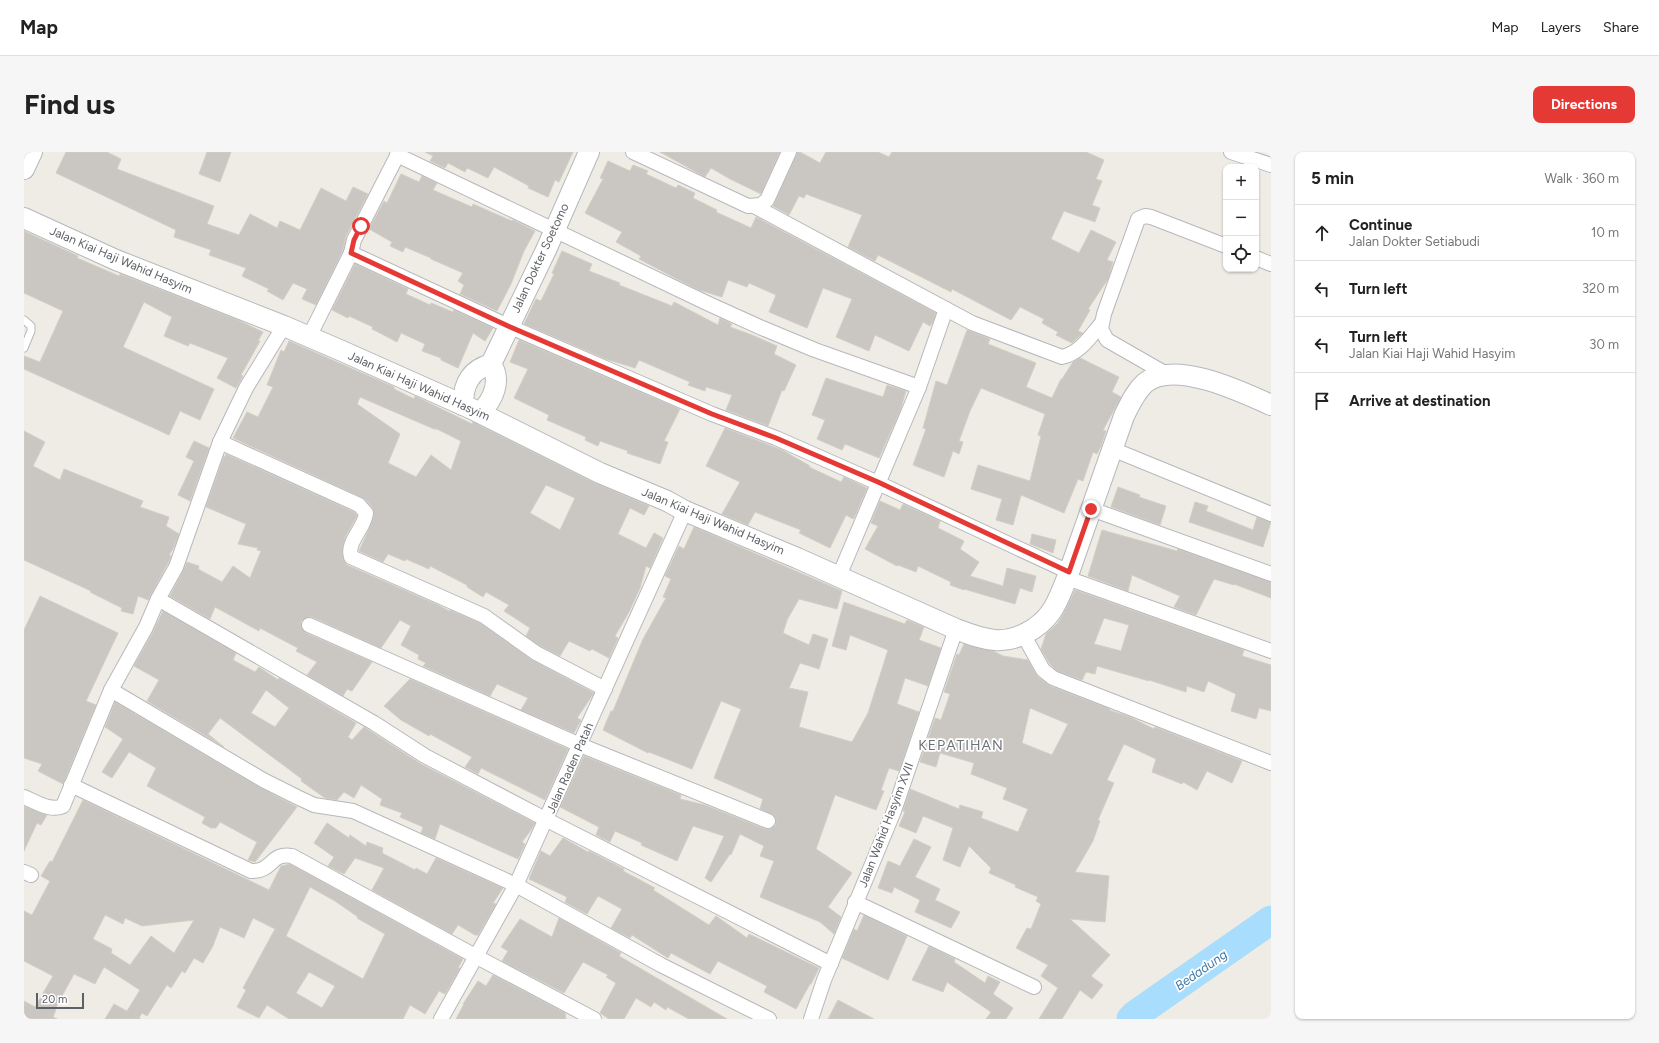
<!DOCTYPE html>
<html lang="en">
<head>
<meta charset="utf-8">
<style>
  :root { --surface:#fff; --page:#f6f6f6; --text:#222; --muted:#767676; --line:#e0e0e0; --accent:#e53936 }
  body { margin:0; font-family:Figtree,sans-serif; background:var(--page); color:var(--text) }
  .controls { position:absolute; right:12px; top:12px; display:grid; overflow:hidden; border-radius:8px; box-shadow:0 1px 3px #0004 }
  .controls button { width:36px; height:36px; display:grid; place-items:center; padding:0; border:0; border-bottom:1px solid var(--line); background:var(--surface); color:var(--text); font:20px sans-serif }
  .scale { position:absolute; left:12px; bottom:10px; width:48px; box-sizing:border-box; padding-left:4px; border:2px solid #5d6165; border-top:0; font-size:11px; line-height:14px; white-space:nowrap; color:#5d6165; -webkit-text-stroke:3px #fff; paint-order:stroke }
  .stop { position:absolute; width:12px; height:12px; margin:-9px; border:3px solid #e53936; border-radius:50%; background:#fff }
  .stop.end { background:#e53936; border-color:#fff; box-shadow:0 1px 4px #0008 }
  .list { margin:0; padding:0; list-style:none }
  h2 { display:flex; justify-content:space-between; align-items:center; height:52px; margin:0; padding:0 16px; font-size:17px }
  h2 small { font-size:13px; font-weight:400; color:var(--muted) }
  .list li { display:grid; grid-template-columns:26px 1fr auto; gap:12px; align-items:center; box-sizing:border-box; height:56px; padding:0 16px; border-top:1px solid var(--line) }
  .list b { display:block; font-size:15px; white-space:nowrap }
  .list p { margin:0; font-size:13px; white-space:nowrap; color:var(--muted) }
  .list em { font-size:13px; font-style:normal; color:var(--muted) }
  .icon { flex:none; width:22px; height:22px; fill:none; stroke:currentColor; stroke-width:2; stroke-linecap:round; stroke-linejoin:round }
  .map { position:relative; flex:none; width:1247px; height:867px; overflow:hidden; border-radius:8px }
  header { display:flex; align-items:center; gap:24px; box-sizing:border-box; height:56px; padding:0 20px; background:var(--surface); border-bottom:1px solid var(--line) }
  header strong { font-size:19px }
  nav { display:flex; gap:22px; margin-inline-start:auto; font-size:14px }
  .intro { display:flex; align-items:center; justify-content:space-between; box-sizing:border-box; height:96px; padding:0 24px }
  h1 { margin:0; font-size:28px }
  .button { padding:10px 18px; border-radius:8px; background:var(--accent); color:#fff; font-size:14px; font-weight:700 }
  main { display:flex; gap:24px; padding:0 24px }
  aside { flex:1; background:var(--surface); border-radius:8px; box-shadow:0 1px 3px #0004 }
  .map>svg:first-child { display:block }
</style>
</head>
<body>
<header>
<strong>Map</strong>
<nav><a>Map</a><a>Layers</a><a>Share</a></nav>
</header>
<div class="intro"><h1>Find us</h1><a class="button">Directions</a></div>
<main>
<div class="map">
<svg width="1247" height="867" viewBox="0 0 1247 867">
  <rect width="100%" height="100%" fill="#efece5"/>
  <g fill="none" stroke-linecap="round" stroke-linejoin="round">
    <polyline stroke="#a8ddfd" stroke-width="29" points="1107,867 1111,863 1247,768"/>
  </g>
  <g fill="#cac7c2" stroke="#d4cec4" fill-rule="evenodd">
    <polygon points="42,0 83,0 97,7 93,17 190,54 183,72 215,83 226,62 253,76 256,69 276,78 297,36 322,49 329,35 344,42 322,84 319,98 292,153 278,147 283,137 269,131 259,148 243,139 245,137 218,124 222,116 185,103 187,98 150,85 152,78 32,21"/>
    <polygon points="183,0 207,0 196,30 175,22"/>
    <polygon points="401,0 549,0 535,30 531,28 524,45 504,36 505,34 470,15 464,26 443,16 441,20 424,11 421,16 406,9 409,4"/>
    <polygon points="636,0 756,0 737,42 706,27 687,16 681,25"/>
    <polygon points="773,0 776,0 796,11 802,0 854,0 865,5 868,0 1062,0 1080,8 1072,27 1078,29 1068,53 1076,56 1071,70 1040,59 1027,87 1055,101 1067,78 1092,90 1083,108 1089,110 1084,127 1064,157 1066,158 1054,179 1059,181 1048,191 1032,183 1034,180 1018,171 1020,167 996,155 987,168 928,137 927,140 854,103 851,109 824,95 838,63 782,42 780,46 775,44 765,63 749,54"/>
    <polygon points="584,9 606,19 609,13 624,19 622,22 652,36 654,33 671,41 669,46 693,58 692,60 727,76 732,65 912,161 909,170 906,174 899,170 885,199 851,183 845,199 812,185 828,147 799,136 783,176 745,160 752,143 725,131 723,135 704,128 698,145 675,138 653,127 615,107 617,104 592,90 598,80 561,61 579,27 576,26"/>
    <polygon points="377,22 395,30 398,24 413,31 409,38 448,55 449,52 488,69 489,68 511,79 500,99 487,132 473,159 436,142 440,133 434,129 439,121 407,107 407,106 381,95 379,100 366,94 368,90 345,77 360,49 363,51"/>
    <polygon points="0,79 54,104 53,106 95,124 96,122 214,168 239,180 234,189 236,189 217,223 219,224 212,236 193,226 204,206 166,191 164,194 140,184 148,165 120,150 99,195 190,237 176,268 156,259 145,283 0,217 0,204 16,210 39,159 0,141"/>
    <polygon points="538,99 568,112 565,119 596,131 595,133 648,154 650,150 694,173 696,166 708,172 706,175 728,183 753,194 750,202 772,213 760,239 758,238 744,274 702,258 708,243 682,235 681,239 664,233 666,230 615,208 611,216 582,207 500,172 512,147 517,149 530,122 528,121"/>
    <polygon points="331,112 384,137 382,142 406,153 407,151 429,160 430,158 469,176 461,189 449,181 434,216 417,208 417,206 398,199 401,192 377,181 373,190 348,177 349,175 325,164 324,166 308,158"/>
    <polygon points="943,178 966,187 964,192 1012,211 1002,235 1028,246 1037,227 1038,227 1049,210 1056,206 1095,225 1088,240 1097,245 1079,278 1082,279 1077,294 1073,302 1069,300 1059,329 1054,327 1040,361 997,343 989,373 972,368 978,347 947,337 954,313 1006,329 1017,284 1014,283 1021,262 957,236 946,259 935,289 939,290 935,302 929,299 920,325 889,313 902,277 899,276 912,229 923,233"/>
    <polygon points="495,188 656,257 640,289 644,290 636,312 603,301 604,299 576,289 574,294 561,288 562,285 523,268 525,263 490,246 504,217 486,210"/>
    <path d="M265,189L370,235V237L390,247L391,244L448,272L449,270L571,331L625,354L620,363L606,356L594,382L622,396L630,381L639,386L626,416L622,414L616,436L605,460L591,484L594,486L585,506L568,497L566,499L545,489L536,504L516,494L502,484L506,476L480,459L485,453L462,440L459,445L443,435V433L406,414L405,417L382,407L381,409L364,402L359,410L335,399L346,375L350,363L349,356L341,347L209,286L223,260L234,265L249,235L243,233L257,198L260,200ZM336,245L410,277H413L437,289L427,318L407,303L392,325L364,311L376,282L333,252ZM522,333L551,346L536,378L506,361Z"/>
    <polygon points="802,226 859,245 863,233 882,239 876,259 855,306 821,292 818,298 793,287 801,268 788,263"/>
    <polygon points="701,276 758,298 786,314 785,315 817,330 820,325 843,336 831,364 829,367 822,363 806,396 775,381 777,378 731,360 724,373 698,362 716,330 682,314"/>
    <polygon points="0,279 21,290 9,314 36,328 40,317 119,349 116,355 145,365 142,374 155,382 149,397 145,403 147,404 144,411 124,448 114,444 109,462 97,459 98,456 66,440 67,439 0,408"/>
    <polygon points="170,289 185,296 166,349 154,343 170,309 162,305"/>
    <polygon points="202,302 330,360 333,364 321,385 318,398 319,407 323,413 414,453 425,459 426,458 456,471 508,508 570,541 553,566 557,568 550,581 497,558 504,546 473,532 466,544 399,514 402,511 394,507 395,503 377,493 387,474 376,468 357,496 288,465 284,465 277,469 277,474 282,481 348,510 328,539 323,537 319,544 283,523 293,510 272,499 274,496 236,476 235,479 191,455 186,467 146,444 159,419 163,410 175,414 174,417 198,430 209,414 226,426 237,399 233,398 234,396 214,392 222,372 182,355 200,304 201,305"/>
    <polygon points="1094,335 1116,343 1115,345 1142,354 1136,373 1087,355"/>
    <polygon points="856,349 876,358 879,352 916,369 914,376 940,389 936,397 955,410 946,424 979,434 983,416 1012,424 1008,440 996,436 991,452 940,437 940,438 926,433 927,430 894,414 892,420 874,413 873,414 841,397 854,374 847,371"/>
    <polygon points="1171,350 1184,354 1182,359 1229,378 1233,365 1247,370 1239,395 1165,370"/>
    <polygon points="670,375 818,439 813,457 775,447 763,468 759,481 785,493 789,482 804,487 795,517 776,511 765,536 784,540 775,575 828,590 844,561 864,498 826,483 822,498 808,494 820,450 881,472 883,468 900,475 895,488 917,496 904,534 881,526 873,552 895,560 875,619 865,616 857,638 860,639 852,658 811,643 792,697 828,721 804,755 817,765 810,782 796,770 736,745 750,709 736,704 740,694 716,682 707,703 706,702 687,730 681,726 700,684 669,674 653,709 617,693 618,691 591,679 586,690 572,683 575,675 536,655 560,604 657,643 656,647 681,653 741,677 746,677 752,673 752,668 750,663 736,657 739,647 690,626 717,557 697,549 668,617 625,600 624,601 579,578 587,559 589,559 619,487 642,446 639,445 647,427 641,424 655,394 660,397"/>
    <polygon points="1078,378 1153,399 1154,397 1247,430 1247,446 1210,432 1210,433 1190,427 1172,463 1150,455 1156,444 1108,423 1104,439 1064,424"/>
    <polygon points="1008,382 1032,388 1029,401 1006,392"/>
    <path d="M1051,438L1220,498L1218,504L1247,513V559L1235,556L1232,567L1207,559L1212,542L1184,529L1180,540L1163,534L1162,540L1125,528V529L1073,514L1071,522L1062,520L1058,528L1033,519L1026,512L1017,497L1022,482L1033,472L1037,466ZM1080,466L1105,473L1097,499L1070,492Z"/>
    <polygon points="16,444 94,481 62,549 72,553 39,632 14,619 18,612 0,606 0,478"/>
    <path d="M139,459L212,501L209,508L231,520L235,515L254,528L255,526L332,571L324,585L328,588L340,575L397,612L511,671L507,678L498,690L501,692L494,707L416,672L411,687L397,681L399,675L376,665L378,661L356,653L358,647L337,633L330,646L320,640L313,648L301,646L277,629L278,627L196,566L184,582L200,595L123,549L135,528L110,514L128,482ZM242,538L265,556L251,575L227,561Z"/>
    <path d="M940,492L969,499L979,504L1004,508L1013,524L1026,534L1086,557L1085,558L1106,565L1130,577L1131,575L1218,609L1208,631L1183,619L1173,638L1159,630L1158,632L1128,620L1132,607L1100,592L1083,628L1090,631L1074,668L1076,669L1069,689L1051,720L1085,724L1081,770L1046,767L1086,803L1067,824L1079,833L1068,847L1056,838L1038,867H1015L1034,836L1017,824L1024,813L992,796L1003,776L1007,777L1017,752L1012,749L1014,745L991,735L992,733L965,721L967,716L945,694L936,715L919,708L929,676L899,664L892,681L875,674L881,660L879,659L886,637L935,657L936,653L959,660L957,666L994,680L1004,657L979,647L983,636L947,622L950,611L916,601L912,615L896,610L911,566L917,568L926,542L920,540L933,502L935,503ZM1006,556L1044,572L1028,603L998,591Z"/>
    <polygon points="386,527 544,597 521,648 457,616 454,622 441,615 448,605 406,582 405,584 377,568 360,554"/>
    <polygon points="91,550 235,635 273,655 231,710 224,708 233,690 196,670 192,676 187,676 178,671 181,665 123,634 132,616 105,600 88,626 78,620 99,587 81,575"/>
    <path d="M59,648L245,738L257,714L266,712L439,807L434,816H436L421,842L415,839L401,862L386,853L379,867H265L243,853L235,866L213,855L222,838L219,836L251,777L229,766L220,786L196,775L189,794L179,811L170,806L161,821L158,819L147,836L143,833L123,864L118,861L115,866L117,867H81L90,852L103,859L116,838L80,815L71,832L50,822L31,857L32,858L29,865L33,867H0V849L11,855L29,824L0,809V759L8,763L26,729L17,724L26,709L28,710ZM286,735L311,749L334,765L333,766L361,782L339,827L262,784ZM81,763L99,772L101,766L118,774L170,768L150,801L127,784L106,813L87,801L88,797L69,787ZM285,820L311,834L298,856L272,841Z"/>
    <polygon points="0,654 23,663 17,673 13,671 0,699"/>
    <polygon points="303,671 325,686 326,683 342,694 343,690 359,696 358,701 391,718 392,716 403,722 412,706 479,736 469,751 472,752 454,783 451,783 434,773 428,782 348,738 360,716 331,706 320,722 304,714 310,705 290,691"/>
    <polygon points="539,686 564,700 565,699 600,717 599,719 631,736 629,738 685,773 692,764 723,786 725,782 795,816 787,832 786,832 772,857 740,840 743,834 694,809 686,822 647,801 644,806 608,783 606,786 587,776 598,757 574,744 563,762 541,750 543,745 505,727 517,699 526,704"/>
    <polygon points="890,687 907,695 891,725 916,737 911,748 936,760 927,776 891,760 896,748 870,735 868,741 854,736 864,709 876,714"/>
    <polygon points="840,763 883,784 864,828 818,806 830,777 833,779"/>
    <polygon points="535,766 597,801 595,804 703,867 665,867 643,855 642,858 630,850 627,855 612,846 600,867 585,867 576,861 592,831 582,825 584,823 559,810 540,841 478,809 484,799 477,795 496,767 528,785"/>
    <polygon points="905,794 931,807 930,810 961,831 964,824 976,830 969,842 989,856 982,867 962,867 967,860 923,830 919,840 888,828"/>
    <polygon points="469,823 541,861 542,867 432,867 440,852 439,852 454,829 462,834"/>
    <polygon points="814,848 850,867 804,867"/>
  </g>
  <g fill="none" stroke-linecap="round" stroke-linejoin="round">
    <defs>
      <polyline id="lane" points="0,168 7,174 7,179 0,196"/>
      <g id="street">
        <polyline points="375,0 330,88 327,101 484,174 688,262 752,286 854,331 1045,420"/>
        <polyline points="609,0 724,54 737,53 743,48 765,0"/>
        <polyline points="1207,0 1247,13"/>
        <polyline points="373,3 685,152 738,176 791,198 895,235"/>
        <path d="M730,54L948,171L1038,205C1056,201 1066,185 1077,172"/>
        <polyline points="1232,106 1247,112"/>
        <polyline points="285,185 327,101"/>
        <polyline points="1144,223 1083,188 1077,177 1080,162 1114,67 1121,64 1127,65 1202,94"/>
        <path d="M196,290L335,353L342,361C341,376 322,390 327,405L460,464L512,501L581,537"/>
        <polyline points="1088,297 1247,362"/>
        <polyline points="1067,357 1247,422"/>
        <polyline points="815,424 895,235 922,157"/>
        <polyline points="1043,426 1247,499"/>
        <polyline points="134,447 350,571 401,604 523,668 807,812"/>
        <polyline points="285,473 556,593 744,669"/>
        <polyline points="999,482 1019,518 1029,526 1247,611"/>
        <polyline points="87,538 239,628 273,645 290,653 329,659 492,733 637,813 745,867"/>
        <path d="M47,633L227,719C249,720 246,700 268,704L453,805L570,867"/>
        <path d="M0,645C12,650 27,660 39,654L87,538L122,475L134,447L152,415L196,290L222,236L260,174"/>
        <polyline points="0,720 7,723"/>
        <polyline points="831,750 1010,835"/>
        <polyline points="417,867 492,733 661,359"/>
        <polyline points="787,867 800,828 870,659 932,477"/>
      </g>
      <g id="secondary">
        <polyline points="0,17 8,0"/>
        <path d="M0,66L92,108L260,174L318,199L448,257L576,321L643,349L661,359L773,406L932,477C945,482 957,487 971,488C991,490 1015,477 1027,460C1034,450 1038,438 1043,426L1100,264C1106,252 1111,240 1121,231C1150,207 1218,240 1247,253"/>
        <polyline points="467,212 522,98 565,0"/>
        <path d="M439,253C439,232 446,218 467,212"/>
        <path d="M456,261C469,248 478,229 467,212"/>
      </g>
    </defs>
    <use href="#lane" stroke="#b6b8bc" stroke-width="9"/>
    <use href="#street" stroke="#b6b8bc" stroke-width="16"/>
    <use href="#secondary" stroke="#b4b8bc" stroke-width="22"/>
    <use href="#lane" stroke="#fff" stroke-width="7"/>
    <use href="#street" stroke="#fff" stroke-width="14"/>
    <use href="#secondary" stroke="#fff" stroke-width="20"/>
  </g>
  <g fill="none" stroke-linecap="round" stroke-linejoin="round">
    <polyline stroke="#e53936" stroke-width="5" points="337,74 330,88 327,101 484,174 688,262 752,286 854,330 1045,420 1067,357"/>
  </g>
  <g text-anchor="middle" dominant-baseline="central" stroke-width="3.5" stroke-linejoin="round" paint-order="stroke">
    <g font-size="12" fill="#5d6165" stroke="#fff">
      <text transform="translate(516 106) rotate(-65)">Jalan Dokter Soetomo</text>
      <text transform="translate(97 108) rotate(23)">Jalan Kiai Haji Wahid Hasyim</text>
      <text transform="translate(395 234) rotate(24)">Jalan Kiai Haji Wahid Hasyim</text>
      <text transform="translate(689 369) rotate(23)">Jalan Kiai Haji Wahid Hasyim</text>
      <text transform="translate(546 616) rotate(-66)">Jalan Raden Patah</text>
      <text transform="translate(862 673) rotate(-69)">Jalan Wahid Hasyim XVII</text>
    </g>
    <g font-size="13" font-style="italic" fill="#4179a7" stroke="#fff">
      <text transform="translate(1177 818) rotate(-35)">Bedadung</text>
    </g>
    <g font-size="14" letter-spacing="1" fill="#6e7377" stroke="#fff">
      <text x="937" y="593">KEPATIHAN</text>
    </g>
  </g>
</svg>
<div class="controls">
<button>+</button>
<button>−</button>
<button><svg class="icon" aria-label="locate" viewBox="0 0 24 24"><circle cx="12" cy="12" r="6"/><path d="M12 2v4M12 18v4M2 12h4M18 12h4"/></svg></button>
</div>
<div class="scale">20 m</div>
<div class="stop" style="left:337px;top:74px"></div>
<div class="stop end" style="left:1067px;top:357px"></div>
</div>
<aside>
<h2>5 min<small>Walk · 360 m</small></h2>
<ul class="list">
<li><svg class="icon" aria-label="ahead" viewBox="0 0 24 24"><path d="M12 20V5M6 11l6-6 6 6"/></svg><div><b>Continue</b><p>Jalan Dokter Setiabudi</p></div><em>10 m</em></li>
<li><svg class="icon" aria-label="left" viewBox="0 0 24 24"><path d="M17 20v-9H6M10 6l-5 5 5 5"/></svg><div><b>Turn left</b></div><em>320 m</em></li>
<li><svg class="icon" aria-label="left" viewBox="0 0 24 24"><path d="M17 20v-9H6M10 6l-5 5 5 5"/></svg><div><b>Turn left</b><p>Jalan Kiai Haji Wahid Hasyim</p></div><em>30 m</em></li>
<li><svg class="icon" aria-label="arrive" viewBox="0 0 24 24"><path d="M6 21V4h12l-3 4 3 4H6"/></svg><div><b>Arrive at destination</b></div></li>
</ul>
</aside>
</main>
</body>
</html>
